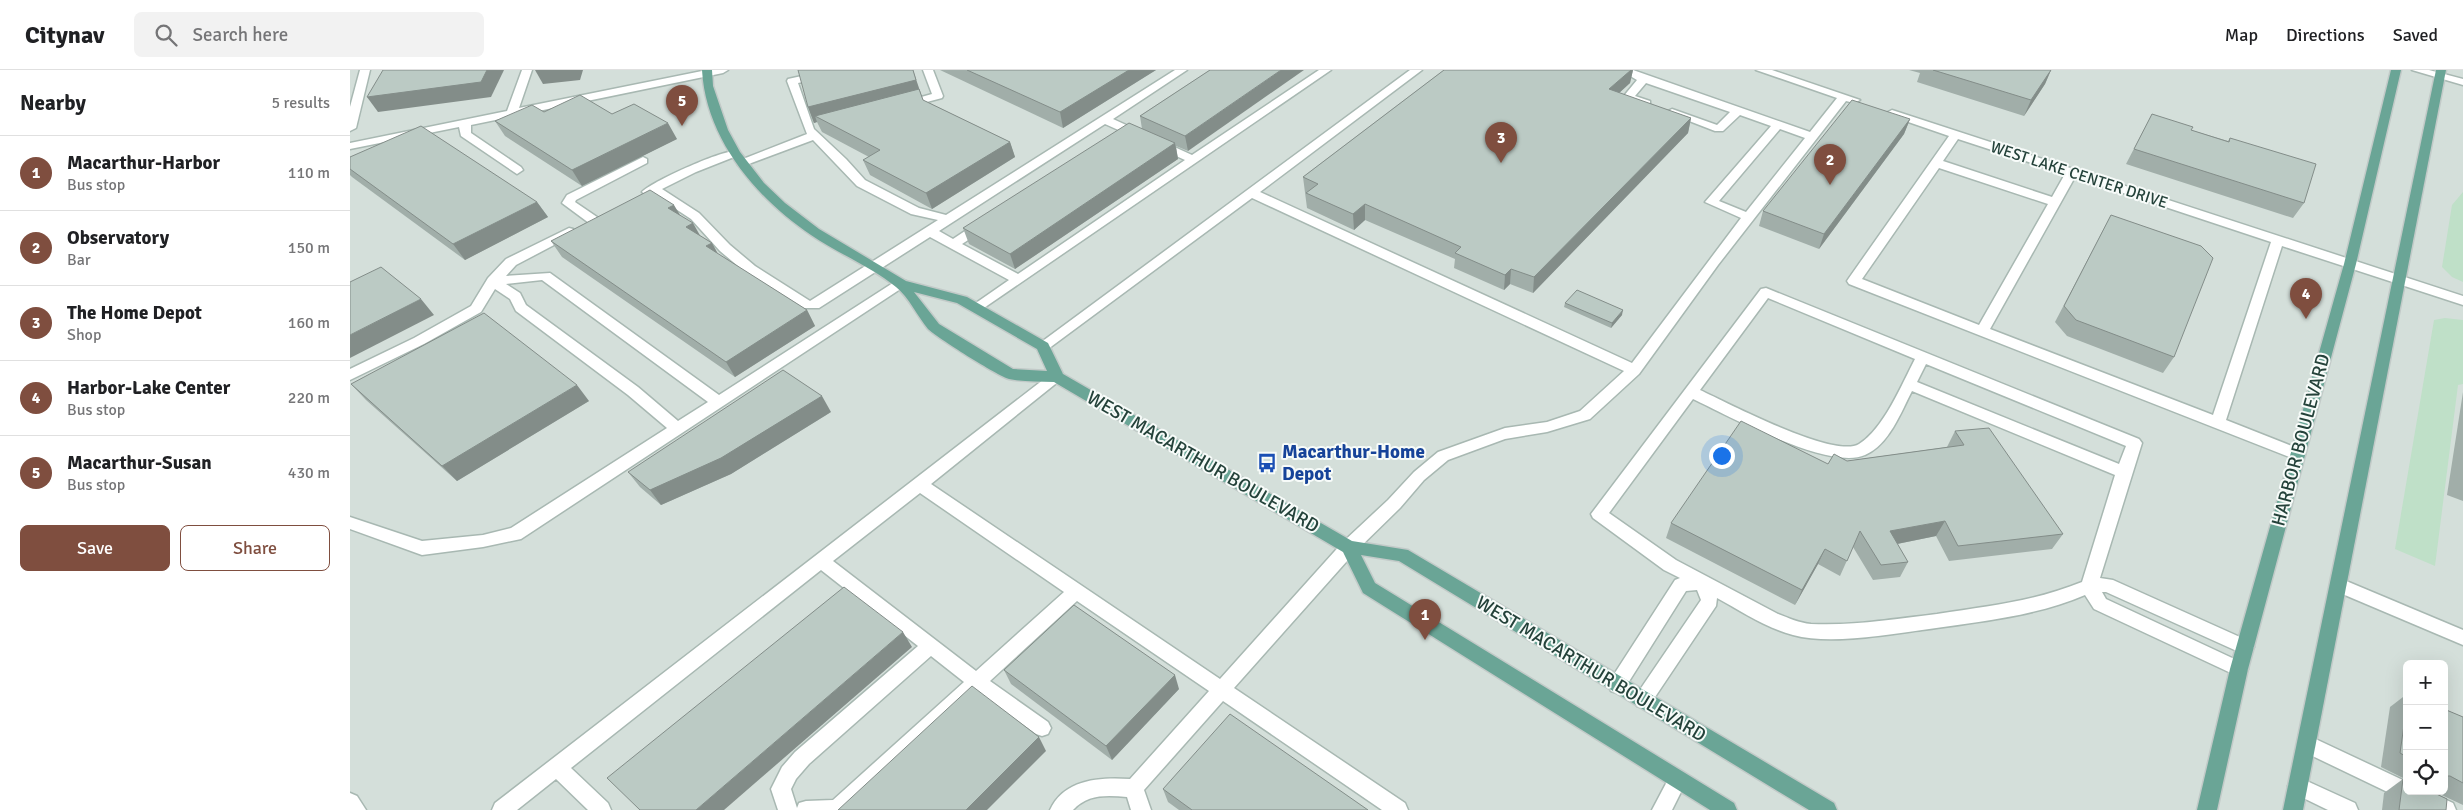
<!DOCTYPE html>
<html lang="en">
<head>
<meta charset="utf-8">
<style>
  :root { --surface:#fff; --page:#f2f2f2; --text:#202124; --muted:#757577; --line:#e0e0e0; --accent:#7f4e3f }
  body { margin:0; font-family:Signika,sans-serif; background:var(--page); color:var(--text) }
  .controls { position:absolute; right:15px; bottom:15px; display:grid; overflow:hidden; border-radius:8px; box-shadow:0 5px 20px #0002 }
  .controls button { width:45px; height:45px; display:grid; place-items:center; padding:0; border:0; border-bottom:1px solid var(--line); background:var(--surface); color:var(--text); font:25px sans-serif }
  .you { position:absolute; left:1371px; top:385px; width:18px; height:18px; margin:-12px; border:4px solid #fff; border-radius:50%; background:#1a73e8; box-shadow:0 0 0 8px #1a73e833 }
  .badge { display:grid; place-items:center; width:32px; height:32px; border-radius:50%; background:var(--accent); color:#fff; font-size:16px; font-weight:700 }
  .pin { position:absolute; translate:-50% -41px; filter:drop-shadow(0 1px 2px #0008) }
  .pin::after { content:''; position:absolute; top:26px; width:18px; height:15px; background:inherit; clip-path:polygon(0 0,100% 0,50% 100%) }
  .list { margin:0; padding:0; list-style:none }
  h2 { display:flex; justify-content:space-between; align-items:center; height:65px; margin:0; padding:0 20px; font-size:21px }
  h2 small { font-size:16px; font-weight:400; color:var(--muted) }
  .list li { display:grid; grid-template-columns:32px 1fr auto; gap:15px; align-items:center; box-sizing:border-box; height:75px; padding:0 20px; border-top:1px solid var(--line) }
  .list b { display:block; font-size:19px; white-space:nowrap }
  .list p { margin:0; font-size:16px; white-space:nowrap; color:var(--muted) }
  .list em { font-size:16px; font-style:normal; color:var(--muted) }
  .actions { display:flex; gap:10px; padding:15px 20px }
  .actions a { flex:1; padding:11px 0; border:1px solid var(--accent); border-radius:8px; text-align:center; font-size:18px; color:var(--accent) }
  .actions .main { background:var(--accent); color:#fff }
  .icon { flex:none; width:28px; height:28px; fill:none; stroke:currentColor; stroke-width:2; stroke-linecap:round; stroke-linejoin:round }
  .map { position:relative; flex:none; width:2113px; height:740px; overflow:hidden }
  header { display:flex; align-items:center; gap:30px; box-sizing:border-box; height:70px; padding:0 25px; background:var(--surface); border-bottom:1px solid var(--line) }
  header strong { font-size:24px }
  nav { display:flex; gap:28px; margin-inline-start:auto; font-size:18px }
  .search { width:350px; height:45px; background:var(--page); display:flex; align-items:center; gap:12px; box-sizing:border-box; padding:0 18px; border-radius:8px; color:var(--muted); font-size:19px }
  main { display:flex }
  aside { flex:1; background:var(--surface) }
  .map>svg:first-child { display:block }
</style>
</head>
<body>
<header>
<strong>Citynav</strong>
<div class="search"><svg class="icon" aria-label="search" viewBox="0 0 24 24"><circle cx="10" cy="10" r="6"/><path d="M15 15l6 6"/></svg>Search here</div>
<nav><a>Map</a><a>Directions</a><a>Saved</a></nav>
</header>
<main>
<aside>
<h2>Nearby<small>5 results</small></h2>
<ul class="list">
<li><span class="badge">1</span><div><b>Macarthur-Harbor</b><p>Bus stop</p></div><em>110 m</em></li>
<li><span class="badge">2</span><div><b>Observatory</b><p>Bar</p></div><em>150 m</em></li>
<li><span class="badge">3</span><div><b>The Home Depot</b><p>Shop</p></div><em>160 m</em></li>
<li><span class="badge">4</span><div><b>Harbor-Lake Center</b><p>Bus stop</p></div><em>220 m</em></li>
<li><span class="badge">5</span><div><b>Macarthur-Susan</b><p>Bus stop</p></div><em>430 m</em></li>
</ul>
<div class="actions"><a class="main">Save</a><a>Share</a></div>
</aside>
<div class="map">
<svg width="2113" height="740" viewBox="0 0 2113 740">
  <rect width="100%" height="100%" fill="#e6efeb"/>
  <path fill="#d4dfda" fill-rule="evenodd" d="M0,0H2113V740H0ZM2057,594H2094V721H2057Z"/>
  <g fill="#bfe0c8">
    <polygon points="2113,122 2113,212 2102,207 2092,197 2102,135"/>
    <polygon points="2095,248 2113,250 2113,314 2108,315 2085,496 2045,479 2084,250"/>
  </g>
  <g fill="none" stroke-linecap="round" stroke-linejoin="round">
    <defs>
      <g id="minor">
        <polygon points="10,0 20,0 6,58 0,61 0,37"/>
        <polygon points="172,0 182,0 169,38 357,0 378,0 373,3 121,55 121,63 171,97 173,100 167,104 111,66 109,57 0,79 0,73 157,41"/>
        <path d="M479,0H499L498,2L448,13L464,59L496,89L515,110L569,138L596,145L825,0H837L763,49L842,85L969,0H981L628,242L623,241L621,238L623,235L659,210L580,167L469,238H452L395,202L370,181L341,149L303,124L298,126L292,122C301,112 377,77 389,81V85L346,102L312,119L349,143L380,175L405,196L460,231L588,150L561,144L507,116L463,70L396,95H388V91L457,64L437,11L438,9ZM755,54L835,90L668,204L612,174L635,159L637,156L635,153H627L603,169L589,161Z"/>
        <polygon points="573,0 583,0 593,26 592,28 554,38 550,37 550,33 582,24"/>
        <path d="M1060,0H1072L910,122L1282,293L1391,148L1355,132L1421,56L1390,45L1373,61H1365L1316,42L1322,39L1367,55L1380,42L1296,13L1285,26L1300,31V35L1296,36L1274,29L1273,27L1287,10L1270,0H1283L1460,62L1487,28L1406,0H1422L1510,30L1504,33L1496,31L1368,195L1289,304L1240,349L1197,362L1155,369L1098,390L1074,410L1050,438L1005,482L884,618L1055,733L1058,740H1032L873,631L794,720L801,740H781L777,727C757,725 737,724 723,740H700C714,709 750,707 780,709L859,621L727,531L640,611L698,652L701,658L698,664L692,666L686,664L628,622L500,740H428L421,719L432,697L445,682L568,576L471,500L221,698L258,733L261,740H238L206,709L167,740H142L145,733L702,303H712L714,307L581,414L870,609L993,472L1038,430L1064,402L1088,382L1155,358L1197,352L1230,341L1274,301L902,128L698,279H688L686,276ZM1430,59L1455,68L1396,142L1369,131ZM570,423L714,522L626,601L483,491ZM581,586L614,612L483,730L456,731L449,733L447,738L441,719L446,709L459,694Z"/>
        <polygon points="2062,0 2079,0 2113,9 2113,15"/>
        <path d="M1542,40L2113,226V235L1932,176L1876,350L1952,380L1955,384L1952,388H1942L1499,214L1497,211L1499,208L1599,66L1538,45L1536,43ZM1608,69L1715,104L1702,127L1593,91ZM1589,98L1698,134L1629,255L1512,209ZM1725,107L1921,172L1863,345L1640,259Z"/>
        <polygon points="293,87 297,89 297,93 226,130 225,132 247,147 249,150 247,153 239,153 212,133 217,125"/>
        <path d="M219,158L223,159L225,162L223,165L166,195L156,206L200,203L369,325L546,211H556L558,214L171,469L133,477L72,485L0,459V447L72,471L133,465L161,458L317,358L278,325L166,241L160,229L145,219L131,242L74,274L0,310V299L64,268L121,236L138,208L156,189ZM192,210L358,332L328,351L288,317L176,235L170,223L156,214Z"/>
        <path d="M1416,218L1789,369L1792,373L1750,508L1763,510L1901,572L1904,577L1901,582L1895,585L1889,582L1756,522H1752L1756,529L1895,594L1898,599L1895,604L1889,607L1883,604L1744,539L1735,525C1683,547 1628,552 1572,560C1534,565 1479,575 1443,565C1416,558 1391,541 1367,528L1366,536L1299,636L1293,638L1287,636L1284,630L1287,624L1351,530L1347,520L1336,521L1273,621L1267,623L1261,621L1258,615L1261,609L1325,510L1330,508L1314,500L1243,448L1241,444L1411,219ZM1418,228L1565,289C1552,314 1533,360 1509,374C1484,389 1378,333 1350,320ZM1576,294L1776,376L1769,394L1567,312ZM1562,321L1765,405L1732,512C1682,532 1639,536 1587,544C1545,549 1503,556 1461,554C1449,553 1439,548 1428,544L1326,490L1259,443L1343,329C1379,346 1479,401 1515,385C1539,375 1551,342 1562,321Z"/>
        <polygon points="1989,508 2113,560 2113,575 1983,520 1981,515 1983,510"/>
        <polygon points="1957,665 2057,712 2057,721 2077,721 2103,733 2106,740 2075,740 1950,680 1948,674 1950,668"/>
        <polygon points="1328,701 1335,704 1337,710 1322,740 1302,740 1321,704"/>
        <polygon points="1948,707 2005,733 2008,740 1978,740 1941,722 1938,716 1941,710"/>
        <polygon points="0,723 7,726 16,740 0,740"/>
      </g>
      <g id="major">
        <path d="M352,0H362L363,16L378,60L390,82L414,113L435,133L469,159L556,211L617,227L698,273L713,304L1002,471L1058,480L1484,733L1487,740H1459L1049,491L1011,485L1025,513L1384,733L1387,740H1360L1013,523L993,482L704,312C689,311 673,312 659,309C648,306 586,267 578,259C567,246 559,227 546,217C522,197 487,183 461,165C406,128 356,69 352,0ZM564,222L607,233L687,279L697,301L663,299L589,254Z"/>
        <polygon points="2041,0 2051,0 2006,194 1898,599 1867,740 1847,740 1880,599 1994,194"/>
        <polygon points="2086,0 2096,0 1953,740 1933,740"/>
      </g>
    </defs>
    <use href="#minor" stroke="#a8b8b2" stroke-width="3"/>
    <use href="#major" stroke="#c2cac8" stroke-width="3"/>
    <use href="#minor" fill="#fff" fill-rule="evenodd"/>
    <use href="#major" fill="#6aa596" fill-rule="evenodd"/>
  </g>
  <g fill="#a1aea9">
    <polygon points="590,0 806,0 713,58"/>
    <polygon points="860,0 838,81 826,76 828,89 665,199 619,174 613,158 792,59 790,46"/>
    <polygon points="1094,0 1283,0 1280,13 1269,23 1341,48 1338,63 1183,223 1160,214 1154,220 1104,198 1105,189 1015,150 1004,160 957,138 953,107"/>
    <polygon points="1559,0 1701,0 1695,14 1674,46 1567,12 1570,3"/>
    <polygon points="573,30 660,72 665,87 582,139 520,105 513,90 519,87 472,62 467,52 464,53 458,37"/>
    <polygon points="194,42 262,44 327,69 232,116 155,66 145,51"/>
    <polygon points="1802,44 1841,60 1878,71 1880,68 1954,133 1943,148 1776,94"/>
    <polygon points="1560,49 1554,64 1469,179 1409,156 1413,141"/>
    <polygon points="0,87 187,132 198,147 115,190 2,107 0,105"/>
    <polygon points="1761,145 1824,287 1813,303 1717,266 1705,252"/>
    <polygon points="330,146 349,165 362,173 368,184 457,240 465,256 385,307 212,187 201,171"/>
    <polygon points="1215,233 1272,245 1261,258 1214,237"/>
    <polygon points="1,314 239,331 107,411 16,330"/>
    <polygon points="2113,322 2113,431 2097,425"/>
    <polygon points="481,342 381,404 311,435 290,417 278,402"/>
    <polygon points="1605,361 1713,464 1702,479 1599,491 1586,466 1547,474 1558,492 1550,507 1523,510 1503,477 1490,506 1468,494 1445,535 1316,468 1321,453 1478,394 1497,391 1597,377"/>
    <polygon points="654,600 829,619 762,690 661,614"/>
    <polygon points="2057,624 2057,710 2031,697 2040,637"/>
    <polygon points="2094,639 2113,647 2113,735 2083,721 2094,721"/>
    <polygon points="2053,709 2096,740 2032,740 2034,723"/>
    <polygon points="813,719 1018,740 829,740 818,732"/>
  </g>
  <g fill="#838d89">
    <polygon points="137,0 154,0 141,27 28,42 17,27"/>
    <polygon points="185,0 233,0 230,10 193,14"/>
    <polygon points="563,0 578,45 465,46 467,52 464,53 458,37"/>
    <polygon points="779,0 806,0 713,58 710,42"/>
    <polygon points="931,0 954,0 838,81 835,66"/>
    <polygon points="1281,0 1283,0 1280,13 1257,34 1259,19"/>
    <polygon points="1701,0 1695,14 1674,46 1681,30"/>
    <polygon points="1341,48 1338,63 1183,223 1184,207"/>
    <polygon points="1560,49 1554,64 1469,179 1474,164"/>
    <polygon points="318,53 327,69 232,116 222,100"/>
    <polygon points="660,72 665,87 582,139 576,123"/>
    <polygon points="825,73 828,89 665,199 660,184"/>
    <polygon points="187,132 198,147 115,190 103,174"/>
    <polygon points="1015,134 1015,150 1004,160 1003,144"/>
    <polygon points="324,135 333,150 318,138"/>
    <polygon points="343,153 352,169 336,157"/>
    <polygon points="362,173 370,188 356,176"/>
    <polygon points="1161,199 1160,214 1154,220 1155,205"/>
    <polygon points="71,229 84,245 0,288 0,265"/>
    <polygon points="457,240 465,256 385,307 376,292"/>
    <polygon points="1273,240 1272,245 1261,258 1262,253"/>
    <polygon points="227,315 239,331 107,411 92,396"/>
    <polygon points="472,326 481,342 381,404 311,435 300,420"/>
    <polygon points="1595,451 1586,466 1532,477 1540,461"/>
    <polygon points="1475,479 1468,494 1445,535 1452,520"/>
    <polygon points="553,562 562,577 374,740 346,740"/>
    <polygon points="825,605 829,619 762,690 756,676"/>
    <polygon points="689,667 696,681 637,740 616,740"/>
  </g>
  <g fill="#bbcac4" stroke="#838d89">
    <polygon points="33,0 137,0 131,12 17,27"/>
    <polygon points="448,0 563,0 566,10 458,37"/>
    <polygon points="617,0 779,0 710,42"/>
    <polygon points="860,0 931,0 835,66 790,46"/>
    <polygon points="1094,0 1281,0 1259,19 1341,48 1184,207 1161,199 1155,205 1105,183 1111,177 1015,134 1003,144 956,123 968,114 953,107"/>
    <polygon points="1583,0 1701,0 1681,30"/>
    <polygon points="569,19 573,30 660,72 576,123 513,90 530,80 465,46"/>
    <polygon points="230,25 262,44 284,34 318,53 222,100 145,51 182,35 194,42"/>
    <polygon points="1502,30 1560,49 1474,164 1413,141"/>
    <polygon points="1802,44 1843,57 1841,60 1879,72 1880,68 1966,94 1954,133 1784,79"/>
    <polygon points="779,53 825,73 660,184 613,158"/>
    <polygon points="71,56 187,132 103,174 0,99 0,87"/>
    <polygon points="300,120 324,135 318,138 343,153 336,157 362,173 356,176 457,240 376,292 201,171"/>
    <polygon points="1761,145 1851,176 1863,188 1824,287 1726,250 1714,236"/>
    <polygon points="31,197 71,229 0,265 0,212"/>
    <polygon points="1227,220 1273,240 1262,253 1215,233"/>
    <polygon points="134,243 227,315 92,396 1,314"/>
    <polygon points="433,300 472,326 371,388 300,420 278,402"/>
    <polygon points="1391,351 1478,394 1484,384 1497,391 1614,375 1605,361 1639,358 1713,464 1608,476 1595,451 1540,461 1558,492 1531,495 1510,461 1497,491 1475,479 1452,520 1321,453"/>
    <polygon points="494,517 553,562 346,740 290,740 257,708"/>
    <polygon points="724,535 825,605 756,676 654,600"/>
    <polygon points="622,616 689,667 616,740 488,740"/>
    <polygon points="2057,634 2057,687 2050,683"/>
    <polygon points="2094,639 2113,647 2113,713 2100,706 2094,706"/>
    <polygon points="880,644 1018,740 842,740 813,719"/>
    <polygon points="2053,709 2057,711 2057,721 2080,721 2097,729 2096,740 2049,740"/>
  </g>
  <defs>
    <symbol id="bus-bare" viewBox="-9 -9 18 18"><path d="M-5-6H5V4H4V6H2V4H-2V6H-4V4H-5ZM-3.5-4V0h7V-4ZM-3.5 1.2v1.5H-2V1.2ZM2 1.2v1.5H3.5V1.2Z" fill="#1a4fb4" stroke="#f7fbf9" stroke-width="2.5" paint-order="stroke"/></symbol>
  </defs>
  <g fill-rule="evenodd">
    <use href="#bus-bare" x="903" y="379" width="28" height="28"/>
  </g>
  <g text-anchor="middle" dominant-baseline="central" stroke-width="4" stroke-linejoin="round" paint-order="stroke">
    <g font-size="16" fill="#24423a" stroke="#f7fbf9">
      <text transform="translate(1729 105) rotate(18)">WEST LAKE CENTER DRIVE</text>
    </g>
    <g font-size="19" fill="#24423a" stroke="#f7fbf9">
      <text transform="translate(1951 370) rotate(-75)">HARBOR BOULEVARD</text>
      <text transform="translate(853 392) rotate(30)">WEST MACARTHUR BOULEVARD</text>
      <text transform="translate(1241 599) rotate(31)">WEST MACARTHUR BOULEVARD</text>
    </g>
    <g font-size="19" font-weight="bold" fill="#164399" stroke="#f7fbf9" text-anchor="start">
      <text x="932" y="382">Macarthur-Home<tspan x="932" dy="22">Depot</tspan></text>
    </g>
  </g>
</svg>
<div class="controls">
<button>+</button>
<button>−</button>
<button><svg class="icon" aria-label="locate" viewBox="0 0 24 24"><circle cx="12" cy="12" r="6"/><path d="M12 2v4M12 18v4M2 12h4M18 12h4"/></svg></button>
</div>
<div class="you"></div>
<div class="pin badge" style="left:1075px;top:570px">1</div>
<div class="pin badge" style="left:1480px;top:115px">2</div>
<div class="pin badge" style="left:1151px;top:93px">3</div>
<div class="pin badge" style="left:1956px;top:249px">4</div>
<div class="pin badge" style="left:332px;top:56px">5</div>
</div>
</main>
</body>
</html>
